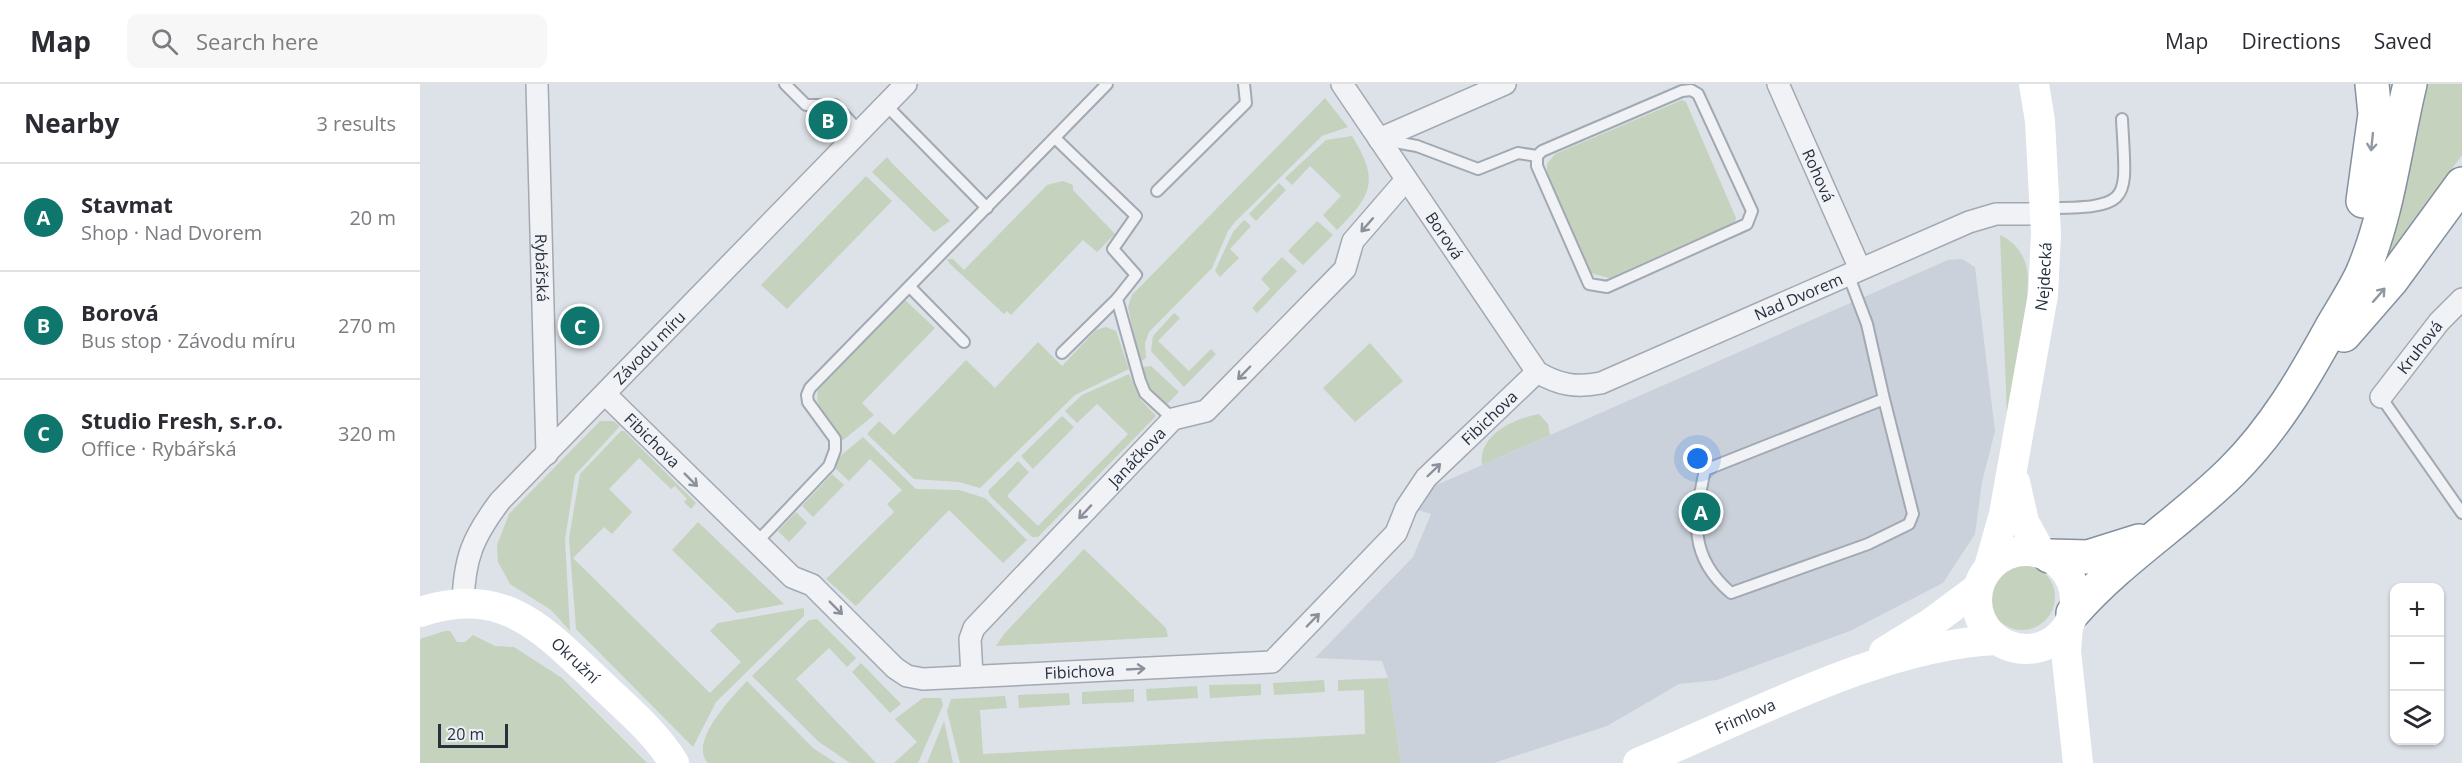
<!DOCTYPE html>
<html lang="en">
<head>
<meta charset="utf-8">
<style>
  :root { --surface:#fff; --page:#f7f7f7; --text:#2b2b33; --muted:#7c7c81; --line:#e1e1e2; --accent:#0f766e }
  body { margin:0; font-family:"Open Sans",sans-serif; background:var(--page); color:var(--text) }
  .controls { position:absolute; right:18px; bottom:18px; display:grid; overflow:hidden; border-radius:12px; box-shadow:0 2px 4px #0004 }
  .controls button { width:54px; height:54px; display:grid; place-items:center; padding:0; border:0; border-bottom:2px solid var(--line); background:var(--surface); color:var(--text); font:30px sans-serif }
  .scale { position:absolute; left:18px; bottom:15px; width:70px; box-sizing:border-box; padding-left:6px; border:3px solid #26303f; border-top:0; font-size:16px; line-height:21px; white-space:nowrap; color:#26303f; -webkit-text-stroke:4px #edf1f5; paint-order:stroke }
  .you { position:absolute; left:1278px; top:375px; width:21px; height:21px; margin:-15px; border:4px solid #fff; border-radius:50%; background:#1a73e8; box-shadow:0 0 0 9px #1a73e833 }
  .badge { display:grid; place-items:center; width:39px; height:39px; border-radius:50%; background:var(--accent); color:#fff; font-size:20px; font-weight:700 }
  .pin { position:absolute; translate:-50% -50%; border:3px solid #fff; box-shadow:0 2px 6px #0006 }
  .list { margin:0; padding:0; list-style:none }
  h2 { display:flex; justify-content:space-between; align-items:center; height:78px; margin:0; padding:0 24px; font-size:26px }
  h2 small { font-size:20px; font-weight:400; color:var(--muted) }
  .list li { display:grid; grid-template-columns:39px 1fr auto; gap:18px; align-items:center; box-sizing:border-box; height:108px; padding:0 24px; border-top:2px solid var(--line) }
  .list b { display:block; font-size:22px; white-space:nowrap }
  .list p { margin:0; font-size:20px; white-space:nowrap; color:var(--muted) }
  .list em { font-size:20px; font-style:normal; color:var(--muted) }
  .icon { flex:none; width:33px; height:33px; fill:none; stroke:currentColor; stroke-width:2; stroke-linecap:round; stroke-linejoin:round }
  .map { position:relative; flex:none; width:2042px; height:679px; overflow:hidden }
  header { display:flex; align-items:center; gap:36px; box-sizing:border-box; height:84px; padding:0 30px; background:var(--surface); border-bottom:2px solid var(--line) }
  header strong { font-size:28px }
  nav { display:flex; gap:33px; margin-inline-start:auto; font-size:21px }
  .search { width:420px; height:54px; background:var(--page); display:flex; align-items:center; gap:15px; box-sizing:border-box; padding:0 21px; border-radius:12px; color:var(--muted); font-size:22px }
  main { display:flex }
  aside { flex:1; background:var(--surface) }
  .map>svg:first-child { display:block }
</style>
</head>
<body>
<header>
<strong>Map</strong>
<div class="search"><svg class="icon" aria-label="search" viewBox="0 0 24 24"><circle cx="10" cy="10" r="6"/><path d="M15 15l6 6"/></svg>Search here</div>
<nav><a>Map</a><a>Directions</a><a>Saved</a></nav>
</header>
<main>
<aside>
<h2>Nearby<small>3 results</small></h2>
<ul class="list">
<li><span class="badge">A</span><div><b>Stavmat</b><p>Shop · Nad Dvorem</p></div><em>20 m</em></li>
<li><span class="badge">B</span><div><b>Borová</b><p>Bus stop · Závodu míru</p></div><em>270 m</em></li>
<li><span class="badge">C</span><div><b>Studio Fresh, s.r.o.</b><p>Office · Rybářská</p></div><em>320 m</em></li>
</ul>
</aside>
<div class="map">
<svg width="2042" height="679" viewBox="0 0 2042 679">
  <rect width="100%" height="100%" fill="#dde2e8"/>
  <polygon fill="#cbd1da" points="1542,175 1555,183 1575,347 1562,398 1555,450 1523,499 1430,547 1297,596 1259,600 1187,642 1074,679 981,679 968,594 962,577 895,574 993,473 1011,430 998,426 1012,403 1528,176"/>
  <g fill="#c4d2be">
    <polygon points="2005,0 2042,0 2042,71 1969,171 1964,170 1989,87"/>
    <polygon points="905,14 928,43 902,52 815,138 808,147 792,184 729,248 725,259 726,274 720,278 708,223 712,211"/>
    <polygon points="1262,16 1266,18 1316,134 1315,138 1189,194 1171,189 1127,89 1127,80 1135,70"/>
    <path d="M932,52C960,97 952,111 917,146L903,131L921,112L890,82L872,101L865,94L906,56Z"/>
    <polygon points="467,73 472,79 530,137 514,148 452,88"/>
    <polygon points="446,92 472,117 367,225 341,201"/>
    <polygon points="643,97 653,101 653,106 695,150 677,168 663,156 591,231 587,227 584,230 529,179 527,175 533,175 544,186 627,101"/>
    <polygon points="859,99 866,106 836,137 829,130"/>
    <polygon points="824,136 831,142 810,165 819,174 800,193 795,187 813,148"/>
    <polygon points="897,137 913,151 883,181 868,167"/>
    <path d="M1580,151C1593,157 1602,167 1606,181C1614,208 1593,300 1587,332Z"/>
    <polygon points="862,173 877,187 837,229 832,224 850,205 841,195"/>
    <path d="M485,216L515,244L442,319L454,331L422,357C416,339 393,328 398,306Z"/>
    <polygon points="754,229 760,234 738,257 769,287 791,265 796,270 764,303 731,267 733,252"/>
    <polygon points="686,243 696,247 709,285 655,311 560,404 539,398 494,395 447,350 459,337 474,351 546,276 575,304 618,258 642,282 676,246"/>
    <polygon points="950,259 983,297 935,338 903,304"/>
    <path d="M731,282L759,308L745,322C733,310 726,301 723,283Z"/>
    <polygon points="709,290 721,316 736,332 618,453 612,453 570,412 568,407 598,377 609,388 587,412 618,442 708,350 677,320 657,339 645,327 662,311"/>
    <path d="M1119,330L1128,340L1130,351L1062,381C1058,350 1094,335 1119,330Z"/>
    <polygon points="642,332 654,343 613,385 601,372"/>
    <polygon points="180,337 193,337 200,342 155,391 145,456 150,547 131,526 90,500 78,478 77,461 89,430"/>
    <polygon points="201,347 204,347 276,419 271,425 264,418 267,415 255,402 251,405 219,374 189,405 212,428 192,450 184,443 153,474 290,609 321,578 290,547 298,539 384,524 384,532 296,618 273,663 156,545 149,454 160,390"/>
    <polygon points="443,353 496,405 539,406 565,414 607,456 583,479 529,426 436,522 406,495 474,428 467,420 482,406 450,375 429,397 415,384 419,373"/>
    <polygon points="412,390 424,401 393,433 382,422"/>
    <polygon points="376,428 387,439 369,458 358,447"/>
    <polygon points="278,438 364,520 317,529 252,466"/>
    <polygon points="664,465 746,544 748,553 576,562 584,550"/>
    <circle cx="1602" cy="513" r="33"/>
    <polygon points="397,535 436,574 427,583 409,564 376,595 456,679 430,679 399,658 332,592 389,536"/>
    <polygon points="25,547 30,547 37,558 45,558 53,551 75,562 94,563 142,594 227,679 0,679 0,555"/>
    <polygon points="441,579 481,620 470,629 432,588"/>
    <polygon points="968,594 981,679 540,679 527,627 531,615 585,612 587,624 560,626 563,670 945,650 944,606 918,607 918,596"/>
    <polygon points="904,596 905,608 854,611 853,599"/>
    <path d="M327,597L393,664L416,679H288C268,658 312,613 327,597Z"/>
    <polygon points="841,600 841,611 790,614 789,601"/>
    <polygon points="777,602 778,614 727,617 726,605"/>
    <polygon points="714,605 714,618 662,620 662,608"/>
    <polygon points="649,609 650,621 599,624 598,611"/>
    <polygon points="503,614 521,614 523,621 498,679 474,679 497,658 475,635"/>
    <polygon points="524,637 533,679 507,679"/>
  </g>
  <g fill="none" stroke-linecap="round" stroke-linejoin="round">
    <defs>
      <g id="lane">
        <polyline points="365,0 386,21 415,21 440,48"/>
        <polyline points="466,21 567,124"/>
        <polyline points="635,54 716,132 693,165 716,191 697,215 720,297 725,309 753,335"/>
        <polyline points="964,56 997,62 1058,85 1098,69 1117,72 1122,67 1262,7 1271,6 1278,10 1332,127 1327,140 1187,203 1169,200 1117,82 1117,72"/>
        <polyline points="737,107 826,19 824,0"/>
        <path d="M1625,124C1715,124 1706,117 1702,35"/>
        <path d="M1428,190L1447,240L1464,315L1285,386C1274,436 1268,472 1311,509L1448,460L1489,440L1493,430L1464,315"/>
        <polyline points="490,203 544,258"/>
        <polyline points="642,269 697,215"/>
        <polyline points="1961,313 2042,429"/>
        <polyline points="336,459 409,382 415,366 415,355 388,318 387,311 390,304 687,0"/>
      </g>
      <g id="street">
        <path id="s1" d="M117,0L127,370"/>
        <path id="s2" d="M922,0L1117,288C1139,301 1156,304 1181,299L1549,138L1576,130H1625"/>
        <path id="s3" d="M1358,0L1440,185"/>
        <polyline points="959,55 1085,0"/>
        <path id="s4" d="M185,310L372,493L392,501L475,584L487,592L503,595L852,578L976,449L986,424L1006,394L1117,288"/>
        <path id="s5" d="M1961,313L2019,238L2042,215"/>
        <path id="s6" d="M43,520C44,474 53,453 80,417L486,0"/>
        <path id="s7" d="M552,592L550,555L554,544L753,335L786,327L925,185L933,157L985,97"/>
      </g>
      <g id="highway">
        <polyline points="1943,117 1955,30 1952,0"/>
        <polyline points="1924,251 1971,197 2042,100"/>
        <polyline points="1629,472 1668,473 1719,457"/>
        <path d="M1653,529C1700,475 1762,437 1812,387C1855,344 1884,294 1913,241C1923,224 1934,207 1942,190C1968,130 1975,62 1990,0"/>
      </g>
    </defs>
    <use href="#lane" stroke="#a2a9b2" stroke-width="14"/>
    <use href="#street" stroke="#a2a9b2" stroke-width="24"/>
    <use href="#highway" stroke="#84909f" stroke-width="36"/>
    <use href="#lane" stroke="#f0f2f6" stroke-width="10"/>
    <use href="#street" stroke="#f0f2f6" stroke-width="21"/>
    <g stroke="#fff" stroke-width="30">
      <polyline points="1595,398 1604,438 1621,469"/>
      <circle cx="1606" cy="516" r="49"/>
      <path id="s8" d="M1569,483L1584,430L1623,211L1626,150L1620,37L1614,0"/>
      <path id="s9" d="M0,528C86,499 126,549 182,601C207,625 236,649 254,679"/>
      <polyline points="1648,542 1646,567 1658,679"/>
      <polyline points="1464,568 1511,539 1558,504"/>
      <path id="s10" d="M1218,679C1326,635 1460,561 1576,556"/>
    </g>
    <use href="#highway" stroke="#fff" stroke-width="33"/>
  </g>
  <defs><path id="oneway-shaft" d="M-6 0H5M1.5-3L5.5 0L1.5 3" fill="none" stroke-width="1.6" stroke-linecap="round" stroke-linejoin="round" transform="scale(1.5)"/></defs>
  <g stroke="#92989f">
    <use href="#oneway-shaft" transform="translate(1952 58) rotate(96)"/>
    <use href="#oneway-shaft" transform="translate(1959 211) rotate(-49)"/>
  </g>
  <g stroke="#8b919a">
    <use href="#oneway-shaft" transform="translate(947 141) rotate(131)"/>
    <use href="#oneway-shaft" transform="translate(824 289) rotate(134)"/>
    <use href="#oneway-shaft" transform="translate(1014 386) rotate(-44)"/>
    <use href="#oneway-shaft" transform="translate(271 396) rotate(45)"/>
    <use href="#oneway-shaft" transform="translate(665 428) rotate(133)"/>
    <use href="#oneway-shaft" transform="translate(416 524) rotate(45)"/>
    <use href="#oneway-shaft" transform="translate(893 536) rotate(-46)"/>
    <use href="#oneway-shaft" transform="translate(716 585) rotate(-3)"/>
  </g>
  <g text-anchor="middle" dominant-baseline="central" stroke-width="5" stroke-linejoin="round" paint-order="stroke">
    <g font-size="16" fill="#26303f" stroke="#edf1f5">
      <text stroke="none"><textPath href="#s3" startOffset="100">Rohová</textPath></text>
      <text stroke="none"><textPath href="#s2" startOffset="183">Borová</textPath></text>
      <text stroke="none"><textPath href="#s1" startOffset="184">Rybářská</textPath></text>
      <text stroke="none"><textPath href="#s8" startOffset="296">Nejdecká</textPath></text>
      <text stroke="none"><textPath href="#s2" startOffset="630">Nad Dvorem</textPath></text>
      <text stroke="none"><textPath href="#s5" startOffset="63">Kruhová</textPath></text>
      <text stroke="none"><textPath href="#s6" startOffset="326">Závodu míru</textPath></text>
      <text stroke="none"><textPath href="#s4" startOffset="1110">Fibichova</textPath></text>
      <text stroke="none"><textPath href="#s4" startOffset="66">Fibichova</textPath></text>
      <text stroke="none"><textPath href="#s7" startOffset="285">Janáčkova</textPath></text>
      <text stroke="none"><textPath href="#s9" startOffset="174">Okružní</textPath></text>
      <text stroke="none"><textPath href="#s4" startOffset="588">Fibichova</textPath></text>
      <text stroke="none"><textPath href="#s10" startOffset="117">Frimlova</textPath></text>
    </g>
  </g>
</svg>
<div class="controls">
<button>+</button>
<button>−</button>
<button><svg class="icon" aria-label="layers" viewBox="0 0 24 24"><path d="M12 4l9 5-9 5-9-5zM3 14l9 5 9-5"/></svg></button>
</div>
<div class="scale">20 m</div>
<div class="you"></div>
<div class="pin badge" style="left:1281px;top:428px">A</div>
<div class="pin badge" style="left:408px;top:36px">B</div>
<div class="pin badge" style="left:160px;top:242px">C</div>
</div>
</main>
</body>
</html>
